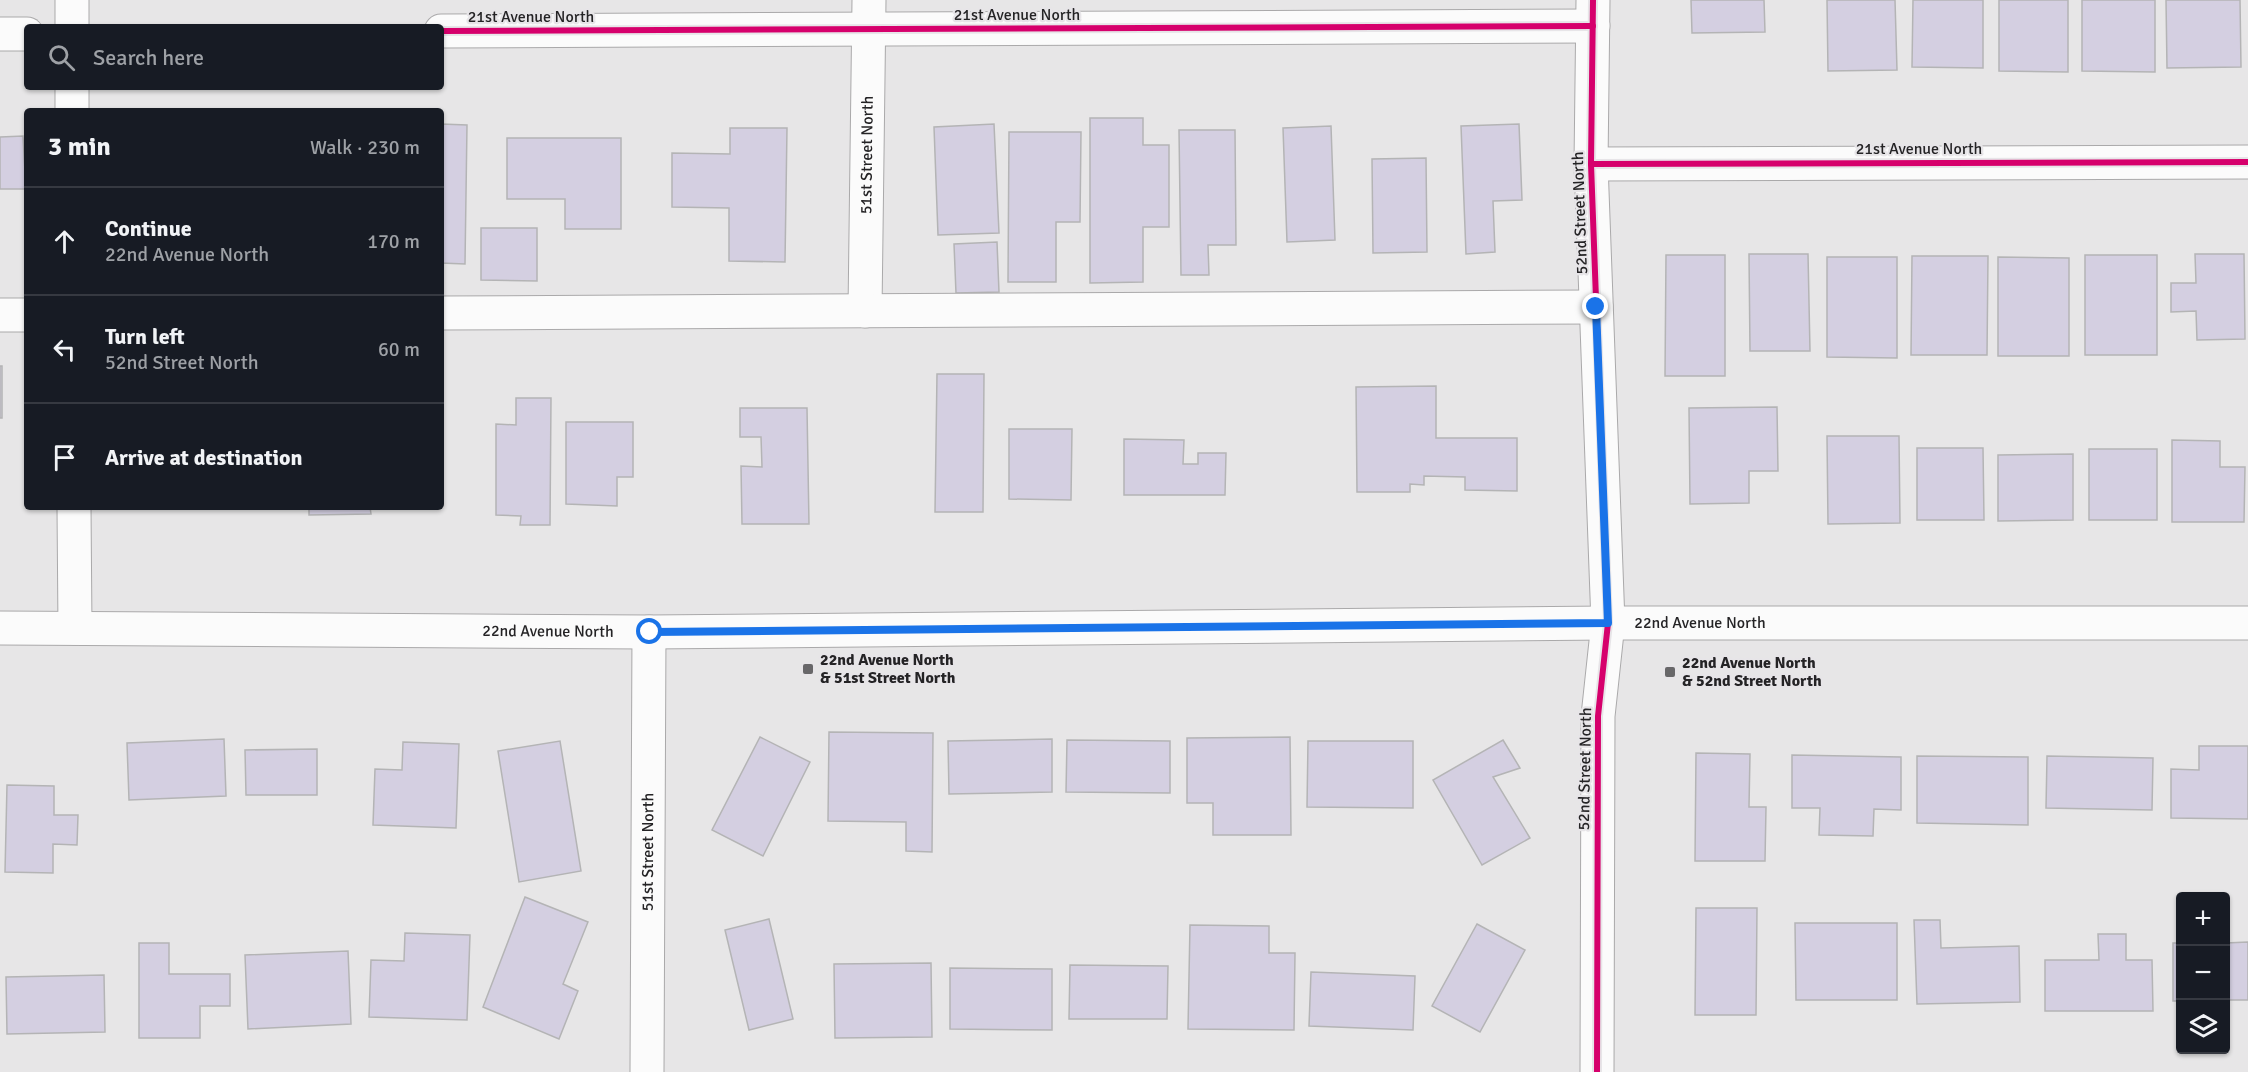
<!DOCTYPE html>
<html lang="en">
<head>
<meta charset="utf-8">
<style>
  :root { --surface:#171b24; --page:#20242c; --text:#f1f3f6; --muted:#9ea1a6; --line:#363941 }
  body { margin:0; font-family:Signika,sans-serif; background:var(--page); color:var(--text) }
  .controls { position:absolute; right:18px; bottom:18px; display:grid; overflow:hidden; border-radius:6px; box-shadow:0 2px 4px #0004 }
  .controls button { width:54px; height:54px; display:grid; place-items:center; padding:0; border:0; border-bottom:2px solid var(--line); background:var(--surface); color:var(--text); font:30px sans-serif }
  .stop { position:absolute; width:18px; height:18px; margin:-14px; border:4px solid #1a73e8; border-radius:50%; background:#fff }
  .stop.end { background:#1a73e8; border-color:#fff; box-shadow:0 2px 6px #0008 }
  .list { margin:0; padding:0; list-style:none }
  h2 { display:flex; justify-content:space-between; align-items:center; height:78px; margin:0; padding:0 24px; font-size:26px }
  h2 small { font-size:20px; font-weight:400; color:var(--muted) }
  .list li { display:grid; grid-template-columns:39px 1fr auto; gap:18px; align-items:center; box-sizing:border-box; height:108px; padding:0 24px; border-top:2px solid var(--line) }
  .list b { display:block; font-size:22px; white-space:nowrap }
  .list p { margin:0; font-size:20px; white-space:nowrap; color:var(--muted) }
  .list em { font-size:20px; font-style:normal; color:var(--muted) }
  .icon { flex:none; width:33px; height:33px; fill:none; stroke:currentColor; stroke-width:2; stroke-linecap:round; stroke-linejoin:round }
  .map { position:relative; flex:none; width:2248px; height:1072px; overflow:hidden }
  .search { position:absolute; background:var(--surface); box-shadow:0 2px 4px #0004; left:24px; top:24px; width:420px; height:66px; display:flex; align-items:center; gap:15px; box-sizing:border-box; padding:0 21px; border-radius:6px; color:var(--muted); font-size:22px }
  .panel { position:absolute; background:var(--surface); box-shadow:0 2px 4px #0004; left:24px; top:108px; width:420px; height:402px; border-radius:6px }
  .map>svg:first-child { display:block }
</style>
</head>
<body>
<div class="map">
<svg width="2248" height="1072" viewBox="0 0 2248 1072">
  <rect width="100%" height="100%" fill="#e7e6e7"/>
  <g fill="#d4cfe1" stroke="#b4b4b5" stroke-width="1.5">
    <polygon points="1691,0 1764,0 1765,32 1692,33"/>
    <polygon points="1827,0 1895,0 1897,70 1828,71"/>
    <polygon points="1913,0 1983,0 1983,68 1912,67"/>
    <polygon points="1999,0 2068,0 2068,72 1999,71"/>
    <polygon points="2082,0 2155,0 2155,72 2082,71"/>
    <polygon points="2166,0 2240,0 2241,67 2167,68"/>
    <polygon points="1090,118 1143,118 1143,145 1169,145 1169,227 1143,227 1143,282 1090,283"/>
    <polygon points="441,124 467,125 465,264 441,263"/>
    <polygon points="994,124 999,233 938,235 934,127"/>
    <polygon points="1519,124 1522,200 1493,201 1495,252 1466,254 1461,126"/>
    <polygon points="1331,126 1335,240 1287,242 1283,128"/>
    <polygon points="730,128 787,128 785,262 729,261 729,208 672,207 672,153 730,154"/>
    <polygon points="1179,130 1235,130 1236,245 1208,245 1209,275 1181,275"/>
    <polygon points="1009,132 1081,132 1080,222 1056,222 1056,282 1008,282"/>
    <polygon points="23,136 26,189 0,189 0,137"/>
    <polygon points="507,138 621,138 621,229 565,229 565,199 507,199"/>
    <polygon points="1426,158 1427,252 1373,253 1372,159"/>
    <polygon points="481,228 537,228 537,281 481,280"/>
    <polygon points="997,242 999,292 956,293 954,244"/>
    <polygon points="1749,254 1808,254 1810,351 1750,351"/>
    <polygon points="2195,254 2244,254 2245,339 2197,340 2196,311 2171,312 2171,283 2196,283"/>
    <polygon points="1666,255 1725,255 1725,376 1665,376"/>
    <rect x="2085" y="255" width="72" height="100"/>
    <polygon points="1912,256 1988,256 1987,355 1911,355"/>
    <polygon points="1827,257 1897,257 1897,358 1827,357"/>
    <polygon points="1998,257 2069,258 2069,356 1998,356"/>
    <rect x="0" y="366" width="2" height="52"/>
    <polygon points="937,374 984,374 983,512 935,512"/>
    <polygon points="1436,386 1436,438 1517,438 1517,491 1465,490 1465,477 1424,476 1424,485 1410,484 1410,492 1357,492 1356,387"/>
    <polygon points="516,398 551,398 550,525 520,525 521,516 496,515 496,424 516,425"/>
    <polygon points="1777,407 1778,471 1749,471 1749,503 1690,504 1689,408"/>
    <polygon points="740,408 807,408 809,524 742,524 741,466 762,467 761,437 740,437"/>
    <polygon points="566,422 633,422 633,477 617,477 617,506 566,504"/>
    <polygon points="1009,429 1072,429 1071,500 1009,499"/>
    <polygon points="1827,436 1899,436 1900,523 1828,524"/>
    <polygon points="1124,439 1184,440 1183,464 1198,464 1198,453 1226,453 1225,495 1124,495"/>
    <polygon points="2172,440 2220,441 2220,467 2245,467 2244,522 2172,522"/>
    <polygon points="1917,448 1983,448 1984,520 1917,520"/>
    <rect x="2089" y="449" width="68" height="71"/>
    <polygon points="2073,454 2073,520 1998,521 1998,455"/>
    <polygon points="309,507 370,507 371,514 309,515"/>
    <polygon points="829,732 933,733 932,852 906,851 906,822 828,821"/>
    <polygon points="760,737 810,762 763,856 712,830"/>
    <polygon points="1290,737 1291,835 1213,835 1213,803 1187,803 1187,738"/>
    <polygon points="224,739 226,796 129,800 127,743"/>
    <polygon points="1052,739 1052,792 949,794 948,741"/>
    <polygon points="1067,740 1170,741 1170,793 1066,792"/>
    <polygon points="1503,740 1520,768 1493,777 1530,838 1482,865 1433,780"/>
    <polygon points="560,741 581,871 519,882 498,751"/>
    <polygon points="1308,741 1413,741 1413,808 1307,807"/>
    <polygon points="403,742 459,744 456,828 373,825 375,769 402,770"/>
    <polygon points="2199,746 2248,746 2248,819 2171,818 2171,769 2199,770"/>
    <polygon points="317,749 317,795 246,795 245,750"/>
    <polygon points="1696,753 1750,754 1749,807 1766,807 1765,861 1695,861"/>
    <polygon points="1792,755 1901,757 1901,810 1874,809 1873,836 1819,835 1820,808 1792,808"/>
    <polygon points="1917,756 2028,757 2028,825 1917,823"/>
    <polygon points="2047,756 2153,758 2152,810 2046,808"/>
    <polygon points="7,785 54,786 54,815 78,815 77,845 53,844 53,873 5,872"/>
    <polygon points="525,897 588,922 563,984 578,991 559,1039 483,1007"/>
    <polygon points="1696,908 1757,908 1756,1015 1695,1015"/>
    <polygon points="769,919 793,1019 749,1030 725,930"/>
    <polygon points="1914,920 1940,920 1941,948 2019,946 2020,1002 1917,1004"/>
    <polygon points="1795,923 1897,923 1897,1000 1796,1000"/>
    <polygon points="1477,924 1525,950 1480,1032 1432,1006"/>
    <polygon points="1190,925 1269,926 1269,953 1295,953 1294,1030 1188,1029"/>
    <polygon points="405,933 470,935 467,1020 369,1017 371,960 404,961"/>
    <polygon points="2098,934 2126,934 2126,960 2152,960 2153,1011 2045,1011 2045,960 2099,960"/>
    <polygon points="2248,942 2248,1000 2226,1000 2226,943"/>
    <polygon points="139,943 169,943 169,974 230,974 230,1006 200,1006 200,1038 139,1038"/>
    <rect x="2173" y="943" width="7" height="58"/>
    <polygon points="348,951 351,1024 248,1029 245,955"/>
    <polygon points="931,963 932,1037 835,1038 834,964"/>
    <polygon points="1070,965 1168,966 1167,1019 1069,1019"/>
    <polygon points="950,968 1052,969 1052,1030 950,1029"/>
    <polygon points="1311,972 1415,976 1413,1030 1309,1026"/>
    <polygon points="104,975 105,1032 7,1034 6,977"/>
  </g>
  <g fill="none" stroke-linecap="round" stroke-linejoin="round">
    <defs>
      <g id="minor">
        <polyline points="1593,0 1591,164 1608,623 1598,716 1597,1072"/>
        <polyline points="72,27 72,0"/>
        <polyline points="441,31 1593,26"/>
        <polyline points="0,34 27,34"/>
        <polyline points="72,87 72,111"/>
        <polyline points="1591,164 2248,162"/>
        <path id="s1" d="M865,311L869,0"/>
        <polyline points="441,313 1596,307"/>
        <polyline points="0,315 27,315"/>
        <polyline points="74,507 75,628"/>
        <path id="s2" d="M647,1072L649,632"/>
      </g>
      <g id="major">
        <path id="s3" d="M0,628L649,632L1608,623H2248"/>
      </g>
    </defs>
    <use href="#minor" stroke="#aaa9aa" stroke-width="35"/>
    <use href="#major" stroke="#aaa9aa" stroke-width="35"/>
    <use href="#minor" stroke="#fbfbfb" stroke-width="33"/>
    <use href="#major" stroke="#fbfbfb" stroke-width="33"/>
    <defs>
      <g id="cycleway">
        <polyline points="1593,0 1591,164 1608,623 1598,716 1597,1072"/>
        <polyline points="441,31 1593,26"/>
        <polyline points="1591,164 2248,162"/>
      </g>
    </defs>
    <use href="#cycleway" stroke="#e7e5e8" stroke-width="10"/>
    <use href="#cycleway" stroke="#d6006c" stroke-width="6"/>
  </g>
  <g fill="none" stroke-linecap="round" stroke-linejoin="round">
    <polyline stroke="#1a73e8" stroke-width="8" points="650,632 1608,623 1596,307"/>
  </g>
  <g fill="#686769" stroke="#e7e5e8" stroke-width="2">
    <rect x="802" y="663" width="12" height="12" rx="3"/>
    <rect x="1664" y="666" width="12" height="12" rx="3"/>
  </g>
  <g text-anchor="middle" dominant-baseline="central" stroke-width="4.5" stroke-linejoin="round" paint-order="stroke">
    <g font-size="16" fill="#242325" stroke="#e7e5e8">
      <text x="1017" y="15">21st Avenue North</text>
      <text x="531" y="17">21st Avenue North</text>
      <text x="1919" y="149">21st Avenue North</text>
      <text stroke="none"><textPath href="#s1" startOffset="156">51st Street North</textPath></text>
      <text transform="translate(1580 213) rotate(-92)">52nd Street North</text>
      <text stroke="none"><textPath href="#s3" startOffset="1700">22nd Avenue North</textPath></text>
      <text stroke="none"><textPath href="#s3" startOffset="548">22nd Avenue North</textPath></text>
      <text transform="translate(1585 769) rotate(-89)">52nd Street North</text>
      <text stroke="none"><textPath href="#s2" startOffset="220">51st Street North</textPath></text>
    </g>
    <g font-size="16" font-weight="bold" fill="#242325" stroke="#e7e5e8" text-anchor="start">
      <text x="820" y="660">22nd Avenue North<tspan x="820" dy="18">&amp; 51st Street North</tspan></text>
      <text x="1682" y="663">22nd Avenue North<tspan x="1682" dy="18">&amp; 52nd Street North</tspan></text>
    </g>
  </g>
</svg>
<div class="controls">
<button>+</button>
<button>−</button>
<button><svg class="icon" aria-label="layers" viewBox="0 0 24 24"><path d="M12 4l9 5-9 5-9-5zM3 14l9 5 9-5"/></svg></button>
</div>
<div class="stop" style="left:650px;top:632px"></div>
<div class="stop end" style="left:1596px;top:307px"></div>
<div class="search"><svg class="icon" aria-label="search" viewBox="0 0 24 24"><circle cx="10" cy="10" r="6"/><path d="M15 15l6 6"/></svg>Search here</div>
<section class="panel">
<h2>3 min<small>Walk · 230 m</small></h2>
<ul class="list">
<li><svg class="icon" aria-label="ahead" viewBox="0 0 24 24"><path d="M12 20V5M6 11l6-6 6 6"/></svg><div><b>Continue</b><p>22nd Avenue North</p></div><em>170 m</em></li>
<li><svg class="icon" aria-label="left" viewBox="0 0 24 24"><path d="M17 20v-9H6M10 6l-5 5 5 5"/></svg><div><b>Turn left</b><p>52nd Street North</p></div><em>60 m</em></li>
<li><svg class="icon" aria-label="arrive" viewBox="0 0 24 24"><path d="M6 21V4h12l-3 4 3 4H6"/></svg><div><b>Arrive at destination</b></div></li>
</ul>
</section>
</div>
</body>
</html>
